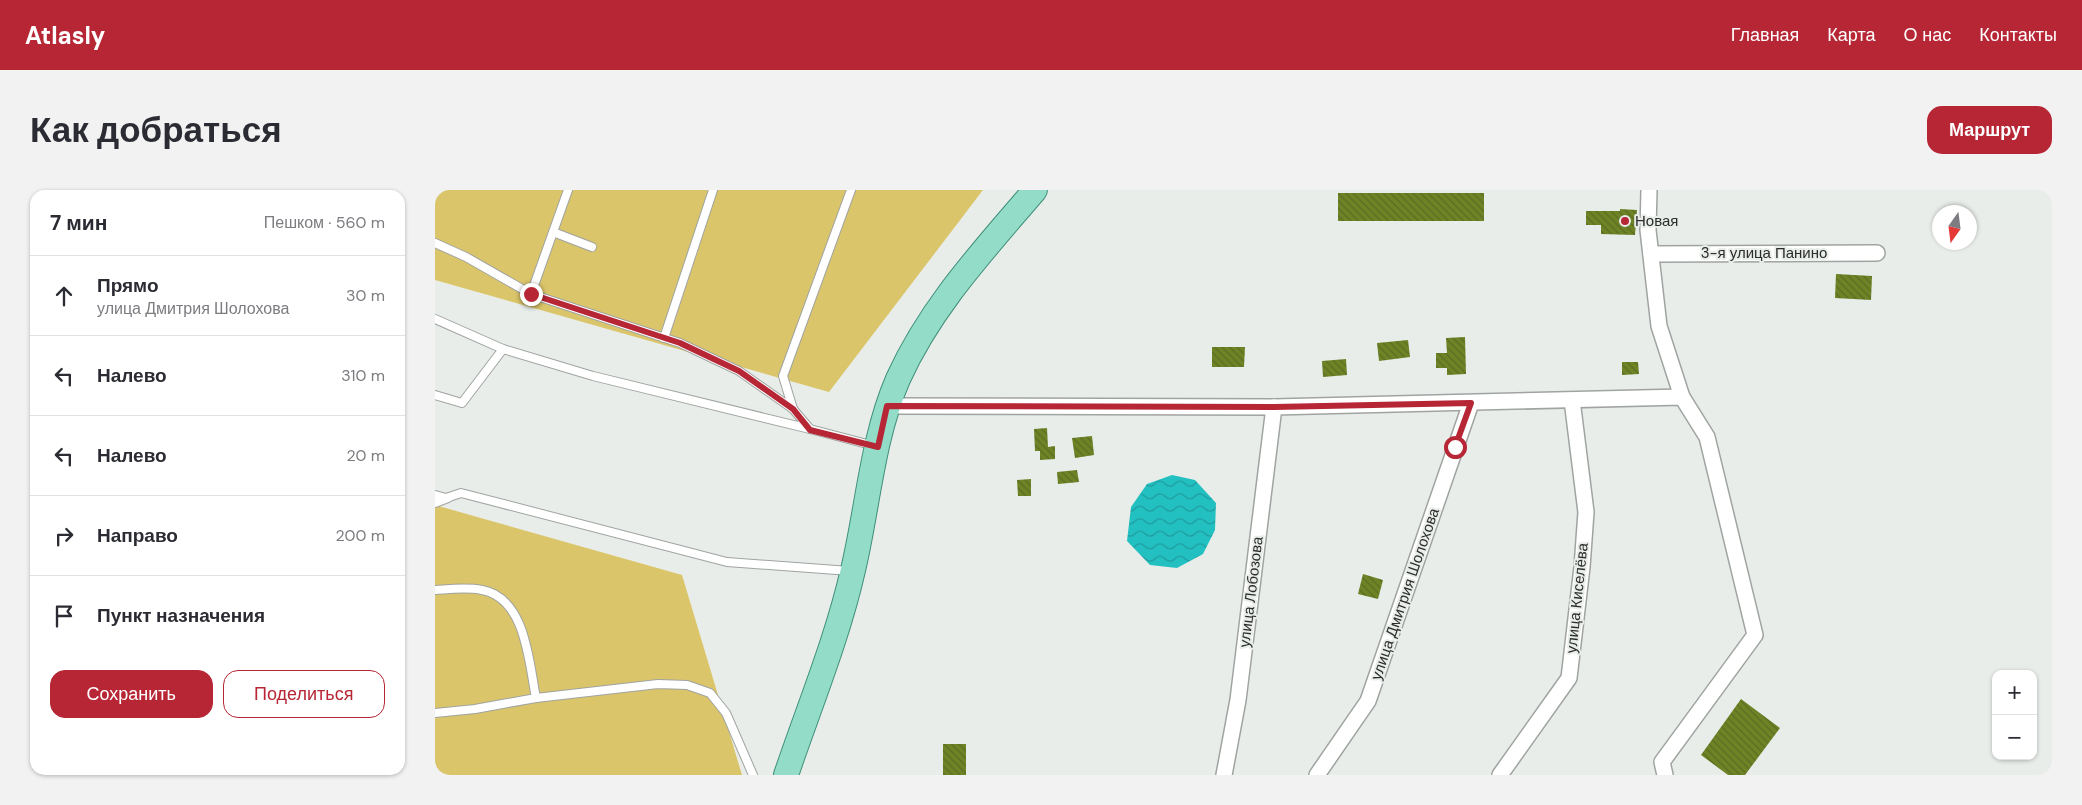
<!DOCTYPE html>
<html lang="ru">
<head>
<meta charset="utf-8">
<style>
  :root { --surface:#fff; --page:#f2f2f3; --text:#2b2b33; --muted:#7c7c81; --line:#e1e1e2; --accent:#b72635 }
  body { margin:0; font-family:"DM Sans",sans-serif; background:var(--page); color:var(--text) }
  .controls { position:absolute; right:15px; bottom:15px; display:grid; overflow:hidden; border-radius:10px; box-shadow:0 1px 4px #0004 }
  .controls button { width:45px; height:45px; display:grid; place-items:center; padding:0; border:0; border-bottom:1px solid var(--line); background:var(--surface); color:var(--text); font:25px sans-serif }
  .compass { position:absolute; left:1497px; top:15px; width:45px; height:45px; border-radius:50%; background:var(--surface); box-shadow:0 1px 4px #0004; rotate:194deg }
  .stop { position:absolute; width:15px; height:15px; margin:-11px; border:4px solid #b72635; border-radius:50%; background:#fff }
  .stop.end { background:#b72635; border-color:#fff; box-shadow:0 1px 5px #0008 }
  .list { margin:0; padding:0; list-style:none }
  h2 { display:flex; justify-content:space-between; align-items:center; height:65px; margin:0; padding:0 20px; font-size:21px }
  h2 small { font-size:16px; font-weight:400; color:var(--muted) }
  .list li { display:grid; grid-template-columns:32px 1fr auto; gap:15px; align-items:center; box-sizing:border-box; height:80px; padding:0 20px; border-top:1px solid var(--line) }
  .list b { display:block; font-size:19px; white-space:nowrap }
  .list p { margin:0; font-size:16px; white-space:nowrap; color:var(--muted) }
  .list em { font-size:16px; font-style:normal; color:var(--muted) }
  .actions { display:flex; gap:10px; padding:15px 20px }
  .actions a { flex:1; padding:11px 0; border:1px solid var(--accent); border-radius:15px; text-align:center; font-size:18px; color:var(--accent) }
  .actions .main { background:var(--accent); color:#fff }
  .icon { flex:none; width:28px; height:28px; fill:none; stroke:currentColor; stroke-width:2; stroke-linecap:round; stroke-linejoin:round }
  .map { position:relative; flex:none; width:1617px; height:585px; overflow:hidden; border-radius:15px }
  header { display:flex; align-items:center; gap:30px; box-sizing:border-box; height:70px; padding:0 25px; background:var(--accent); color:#fff }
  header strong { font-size:24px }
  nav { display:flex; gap:28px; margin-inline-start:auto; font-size:18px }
  .intro { display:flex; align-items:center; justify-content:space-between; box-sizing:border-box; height:120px; padding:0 30px }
  h1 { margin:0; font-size:35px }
  .button { padding:12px 22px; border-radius:15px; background:var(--accent); color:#fff; font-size:18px; font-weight:700 }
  main { display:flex; gap:30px; padding:0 30px }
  aside { flex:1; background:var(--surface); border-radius:15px; box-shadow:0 1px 4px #0004 }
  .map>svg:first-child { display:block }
</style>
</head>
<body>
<header>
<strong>Atlasly</strong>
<nav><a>Главная</a><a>Карта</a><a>О нас</a><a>Контакты</a></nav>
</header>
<div class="intro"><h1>Как добраться</h1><a class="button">Маршрут</a></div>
<main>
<aside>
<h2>7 мин<small>Пешком · 560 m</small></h2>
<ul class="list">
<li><svg class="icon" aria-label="ahead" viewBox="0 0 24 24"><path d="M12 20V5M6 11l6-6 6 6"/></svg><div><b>Прямо</b><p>улица Дмитрия Шолохова</p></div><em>30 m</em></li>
<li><svg class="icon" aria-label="left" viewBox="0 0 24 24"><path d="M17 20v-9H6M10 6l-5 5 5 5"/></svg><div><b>Налево</b></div><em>310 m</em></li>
<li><svg class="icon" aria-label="left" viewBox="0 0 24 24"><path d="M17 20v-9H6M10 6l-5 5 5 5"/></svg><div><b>Налево</b></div><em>20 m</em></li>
<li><svg class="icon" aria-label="right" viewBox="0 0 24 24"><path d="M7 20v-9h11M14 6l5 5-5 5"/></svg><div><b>Направо</b></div><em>200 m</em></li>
<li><svg class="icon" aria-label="arrive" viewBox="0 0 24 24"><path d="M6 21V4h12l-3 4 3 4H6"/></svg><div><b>Пункт назначения</b></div></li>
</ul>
<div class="actions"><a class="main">Сохранить</a><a>Поделиться</a></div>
</aside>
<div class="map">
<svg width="1617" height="585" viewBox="0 0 1617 585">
  <defs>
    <pattern id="water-waves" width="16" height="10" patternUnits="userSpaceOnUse" patternTransform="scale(1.25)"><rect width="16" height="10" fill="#23c0c2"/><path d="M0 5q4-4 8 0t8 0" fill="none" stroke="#1f9c9e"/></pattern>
    <pattern id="building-back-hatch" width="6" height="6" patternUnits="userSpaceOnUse" patternTransform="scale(1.25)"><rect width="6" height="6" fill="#6e8326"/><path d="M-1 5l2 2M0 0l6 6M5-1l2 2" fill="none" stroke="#5b6b21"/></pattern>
  </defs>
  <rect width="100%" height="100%" fill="#e9ede9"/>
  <g fill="#dbc56a">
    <polygon points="0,0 548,0 394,202 0,90"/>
    <polygon points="0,315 247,385 307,585 0,585"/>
  </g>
  <polygon fill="url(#water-waves)" points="737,285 760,290 781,313 780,340 768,364 742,378 715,375 692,351 696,317 712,294"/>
  <g fill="url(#building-back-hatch)">
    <rect x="903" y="3" width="146" height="28"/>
    <polygon points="1185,19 1202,20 1200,45 1166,44 1166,35 1151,35 1151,21 1185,21"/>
    <polygon points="1401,84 1437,86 1436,110 1400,108"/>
    <polygon points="1030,147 1031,184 1012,185 1012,178 1001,178 1001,163 1012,163 1011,148"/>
    <polygon points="973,150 975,167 944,171 942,153"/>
    <polygon points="777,157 810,157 809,177 777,177"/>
    <polygon points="911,169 912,185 888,187 887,171"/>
    <polygon points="1187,172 1203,172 1204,184 1187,185"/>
    <polygon points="612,238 613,257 620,256 620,269 605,270 605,261 600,261 599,239"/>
    <polygon points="657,246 659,265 640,268 637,248"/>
    <polygon points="642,280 644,292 623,294 622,282"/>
    <polygon points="596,289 596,306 583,306 582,290"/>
    <polygon points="928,384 948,390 943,409 923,404"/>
    <polygon points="1306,509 1345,538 1310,585 1293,585 1266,565"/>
    <rect x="508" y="554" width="23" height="31"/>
  </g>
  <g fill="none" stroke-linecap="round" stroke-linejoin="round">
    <defs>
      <g id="lane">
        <polyline points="118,42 157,57"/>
        <polyline points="0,53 31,67 96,104 245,153 304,181 358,219 375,239 440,256"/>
        <polyline points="96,104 133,0"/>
        <polyline points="0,129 68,159 158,186 375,239"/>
        <polyline points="229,148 278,0"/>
        <polyline points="0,205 27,213 68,159"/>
        <polyline points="358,219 348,186 416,0"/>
        <polyline points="0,305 11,308 26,303 292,372 415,381"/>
        <polyline points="0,313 13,308"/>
        <path d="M0,400C16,399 31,397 47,400C91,408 94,473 101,508"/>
        <polyline points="0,523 40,519 101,508 223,494 252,495 275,503 291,523 318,585"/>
      </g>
      <g id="street">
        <polyline points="1214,0 1213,40 1224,136 1247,207"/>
        <polyline points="1216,64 1442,63"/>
        <polyline points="452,216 839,217 1247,207 1272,247 1320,445 1227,572 1230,585"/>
        <polyline points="789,585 803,510 839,217"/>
        <polyline points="882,585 933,511 1036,213"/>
        <polyline points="1065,585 1134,488 1147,377 1151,322 1137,210"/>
      </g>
      <path id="primary" d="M351,585C374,517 402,450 418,380C433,317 437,249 463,189C496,116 549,60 600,0"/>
    </defs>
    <use href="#lane" stroke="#a0a4a1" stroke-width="10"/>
    <use href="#street" stroke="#a0a4a1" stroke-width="18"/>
    <use href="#primary" stroke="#3e8f79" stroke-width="26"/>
    <use href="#lane" stroke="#fff" stroke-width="8"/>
    <use href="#street" stroke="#fff" stroke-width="15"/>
    <use href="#primary" stroke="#92dcc8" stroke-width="24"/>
  </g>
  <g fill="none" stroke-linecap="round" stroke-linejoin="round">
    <polyline stroke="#b72635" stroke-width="6" points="96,104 245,153 304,181 358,219 375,240 443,257 452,216 839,217 1036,213 1020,257"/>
  </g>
  <circle fill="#b72635" stroke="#e9ede9" stroke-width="2" cx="1190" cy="31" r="5"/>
  <g text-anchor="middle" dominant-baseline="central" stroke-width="4" stroke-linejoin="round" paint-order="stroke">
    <g font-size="15" fill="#2b2c2b" stroke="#e9ede9" text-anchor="start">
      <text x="1200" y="31">Новая</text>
    </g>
    <g font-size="15" fill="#2b2c2b" stroke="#e9ede9">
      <text x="1329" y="63">3-я улица Панино</text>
      <text transform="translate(816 402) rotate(-83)">улица Лобозова</text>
      <text transform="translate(970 404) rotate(-71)">улица Дмитрия Шолохова</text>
      <text transform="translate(1142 408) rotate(-84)">улица Киселёва</text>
    </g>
  </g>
</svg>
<div class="controls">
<button>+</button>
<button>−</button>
</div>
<svg class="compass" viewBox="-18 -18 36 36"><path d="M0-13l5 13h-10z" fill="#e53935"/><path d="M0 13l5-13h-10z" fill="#7c7c81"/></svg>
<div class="stop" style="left:1020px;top:257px"></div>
<div class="stop end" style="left:96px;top:104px"></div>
</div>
</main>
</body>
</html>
